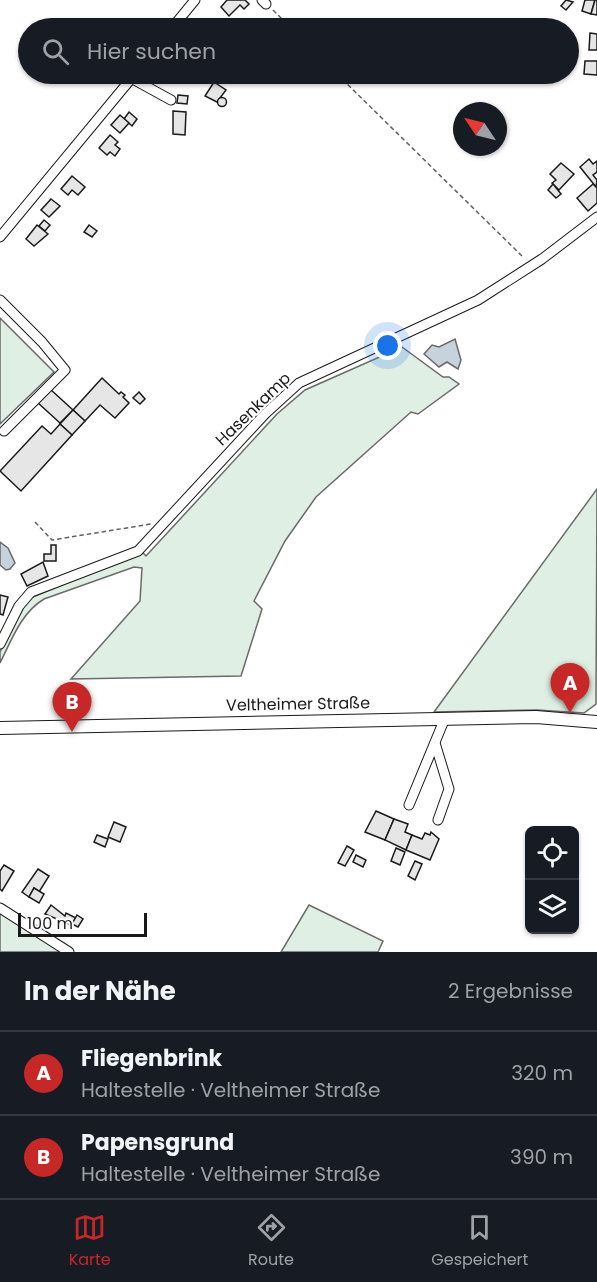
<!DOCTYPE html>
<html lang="de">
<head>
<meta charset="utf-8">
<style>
  :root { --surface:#171b24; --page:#20242c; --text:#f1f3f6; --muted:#9ea1a6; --line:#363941; --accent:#c62828 }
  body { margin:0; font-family:Poppins,sans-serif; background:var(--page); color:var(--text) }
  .controls { position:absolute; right:18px; bottom:18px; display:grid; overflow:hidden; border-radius:9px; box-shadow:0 2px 4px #0004 }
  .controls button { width:54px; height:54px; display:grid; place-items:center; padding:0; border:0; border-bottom:2px solid var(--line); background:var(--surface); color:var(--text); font:30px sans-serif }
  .compass { position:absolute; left:453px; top:102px; width:54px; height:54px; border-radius:50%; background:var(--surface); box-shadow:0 2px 4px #0004; rotate:305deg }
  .scale { position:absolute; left:18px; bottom:15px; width:129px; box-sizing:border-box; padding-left:6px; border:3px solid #1a1a1a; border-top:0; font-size:16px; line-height:21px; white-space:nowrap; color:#1a1a1a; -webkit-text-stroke:4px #fff; paint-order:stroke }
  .you { position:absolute; left:388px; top:346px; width:21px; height:21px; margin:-15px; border:4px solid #fff; border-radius:50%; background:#1a73e8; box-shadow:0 0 0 9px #1a73e833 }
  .badge { display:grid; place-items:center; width:39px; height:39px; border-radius:50%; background:var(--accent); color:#fff; font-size:20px; font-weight:700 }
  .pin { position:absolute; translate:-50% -50px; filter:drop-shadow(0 2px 3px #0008) }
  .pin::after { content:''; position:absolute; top:32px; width:21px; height:18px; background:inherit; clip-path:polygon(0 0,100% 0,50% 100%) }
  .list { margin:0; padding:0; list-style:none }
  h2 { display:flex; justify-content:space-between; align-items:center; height:78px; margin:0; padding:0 24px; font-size:26px }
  h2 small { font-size:20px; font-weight:400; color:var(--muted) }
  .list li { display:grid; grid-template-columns:39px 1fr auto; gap:18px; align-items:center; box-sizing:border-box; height:84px; padding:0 24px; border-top:2px solid var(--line) }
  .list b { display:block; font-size:22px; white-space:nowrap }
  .list p { margin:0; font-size:20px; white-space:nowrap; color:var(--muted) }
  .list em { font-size:20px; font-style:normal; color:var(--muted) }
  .icon { flex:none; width:33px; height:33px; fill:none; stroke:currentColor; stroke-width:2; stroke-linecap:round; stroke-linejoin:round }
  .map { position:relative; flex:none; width:597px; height:952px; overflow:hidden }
  .search { position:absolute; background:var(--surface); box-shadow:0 2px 4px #0004; left:18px; right:18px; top:18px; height:66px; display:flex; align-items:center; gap:15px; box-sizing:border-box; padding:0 21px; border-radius:33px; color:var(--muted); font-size:22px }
  .sheet { height:246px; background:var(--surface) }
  nav { display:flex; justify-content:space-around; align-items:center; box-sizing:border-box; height:84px; border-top:2px solid var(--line); background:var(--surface); font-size:16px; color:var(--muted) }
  nav a { display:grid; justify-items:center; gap:3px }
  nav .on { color:var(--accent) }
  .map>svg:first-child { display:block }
</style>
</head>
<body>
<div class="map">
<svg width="597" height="952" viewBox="0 0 597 952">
  <rect width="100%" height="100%" fill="#fff"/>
  <g fill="#e0efe3" stroke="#6a6a6a" stroke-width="1.5">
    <polygon points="0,318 54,372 0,424"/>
    <path d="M402,347L443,377H449L459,384L418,414L411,412L316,497L285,541L254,601L262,609L241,676L71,679L140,601L142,568L134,567L44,599C21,613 12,639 0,663V652L28,599L142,552L146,556L277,414L305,390Z"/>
    <polygon points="597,489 596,704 584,713 537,710 434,712"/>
    <polygon points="309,905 383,941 378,952 281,952"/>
    <polygon points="0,911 64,952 0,952"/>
  </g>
  <g fill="#c6d2dc" stroke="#6a6a6a" stroke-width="1.5">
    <polygon points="455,339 461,360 458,369 447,362 439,367 424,354 432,345 439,347"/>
    <polygon points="0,542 8,548 15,563 10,569 6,570 0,565"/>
  </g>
  <g fill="#e6e6e6" stroke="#1a1a1a" stroke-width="1.5">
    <polygon points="227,0 245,0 249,4 244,9 240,5 229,16 221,7"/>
    <polygon points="566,0 573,2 566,10 561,6"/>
    <polygon points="585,0 595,0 591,14 582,11"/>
    <polygon points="595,0 597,0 597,15 591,14"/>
    <polygon points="590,33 597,34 597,50 589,50"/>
    <polygon points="585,61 597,61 597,75 584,74"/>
    <polygon points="214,82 226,90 217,102 205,96"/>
    <polygon points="178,95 188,96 187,104 177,103"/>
    <circle cx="222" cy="102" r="4.5"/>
    <polygon points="173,111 186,112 185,135 173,134"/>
    <polygon points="129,112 137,119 132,126 124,119"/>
    <polygon points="120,115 129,123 120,133 111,125"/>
    <polygon points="110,135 118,142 115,145 120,149 115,156 110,152 107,155 99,148"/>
    <polygon points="589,159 593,164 597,161 597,172 593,175 597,180 596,187 580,167"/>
    <polygon points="561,163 574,174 559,190 552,183 556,180 550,174"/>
    <polygon points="72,176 85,187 78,195 72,190 68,195 61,189"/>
    <polygon points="553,184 561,194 556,198 548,190"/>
    <polygon points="593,184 597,188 597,203 588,211 577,198"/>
    <polygon points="51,199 60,206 49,217 41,210"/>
    <polygon points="44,220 50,225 45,231 39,226"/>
    <polygon points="37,225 48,234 34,246 26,239"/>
    <polygon points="89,225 97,231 92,237 84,232"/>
    <polygon points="102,378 119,394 121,392 125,395 123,397 129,403 115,418 100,405 85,421 73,410"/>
    <polygon points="50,389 73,410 60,423 37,402"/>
    <polygon points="139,392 145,399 140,404 133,398"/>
    <polygon points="73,410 85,421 72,435 60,424"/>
    <polygon points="60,424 72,435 21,491 0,471 42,426 51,434"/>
    <polygon points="51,545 56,545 56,561 44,561 44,554 51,554"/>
    <polygon points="43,562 48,576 27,586 21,574"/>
    <polygon points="0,595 8,597 3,615 0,614"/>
    <polygon points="376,811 394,819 385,840 365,832"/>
    <polygon points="394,819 408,824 405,832 412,835 406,850 385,840"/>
    <polygon points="114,822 126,827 120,842 108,837"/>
    <polygon points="431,832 439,839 430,860 406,850 412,835 422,839 425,833 430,835"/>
    <polygon points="97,835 108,839 105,847 94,842"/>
    <polygon points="347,846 354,850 345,866 338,863"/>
    <polygon points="396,848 405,852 400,865 391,861"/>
    <polygon points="356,855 366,860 363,867 353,862"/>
    <polygon points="415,861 422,864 415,880 408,876"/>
    <polygon points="4,865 14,871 2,891 0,889 0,871"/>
    <polygon points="38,869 49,876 39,892 34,888 29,897 22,892"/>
    <polygon points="34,888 44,894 39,903 29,897"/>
    <polygon points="51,905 65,916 66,913 76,918 71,925 45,914"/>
    <polygon points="77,915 83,919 78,927 72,924"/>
  </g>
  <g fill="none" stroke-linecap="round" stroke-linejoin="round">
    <defs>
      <g id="minor">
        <polyline points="262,0 266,4"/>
        <polyline points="172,28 195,0"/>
        <polyline points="131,78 171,100"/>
        <polyline points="0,237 135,74"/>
        <polyline points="0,300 42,342 65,370 4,431"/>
        <polyline points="0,644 19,606 31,592 138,551 265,414 299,383 478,300 542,259 597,217"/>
        <polyline points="435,743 449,789 438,820"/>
        <polyline points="409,805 445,718"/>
        <polyline points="0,908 69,952"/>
      </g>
      <polyline id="major" points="0,728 536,717 597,722"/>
    </defs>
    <use href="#minor" stroke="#1a1a1a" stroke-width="11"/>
    <use href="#major" stroke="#1a1a1a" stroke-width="14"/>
    <g stroke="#5f5f5f" stroke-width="1.5" stroke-dasharray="4.5 3" stroke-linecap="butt">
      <polyline points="273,10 291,28"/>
      <polyline points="337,74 524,258"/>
      <polyline points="35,522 52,540 151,524"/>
    </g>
    <use href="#minor" stroke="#fff" stroke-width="9"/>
    <use href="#major" stroke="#fff" stroke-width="12"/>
  </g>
  <g text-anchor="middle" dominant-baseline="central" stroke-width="4.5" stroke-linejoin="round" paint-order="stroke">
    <g font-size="16" fill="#1a1a1a" stroke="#fff">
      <text transform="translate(253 409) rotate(-44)">Hasenkamp</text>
      <text transform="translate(298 704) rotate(-1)">Veltheimer Straße</text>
    </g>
  </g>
</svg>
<div class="controls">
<button><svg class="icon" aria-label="locate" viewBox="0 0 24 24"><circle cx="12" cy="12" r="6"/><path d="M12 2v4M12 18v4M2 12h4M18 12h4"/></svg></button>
<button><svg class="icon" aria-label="layers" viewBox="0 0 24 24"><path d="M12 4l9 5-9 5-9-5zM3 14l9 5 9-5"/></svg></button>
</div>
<svg class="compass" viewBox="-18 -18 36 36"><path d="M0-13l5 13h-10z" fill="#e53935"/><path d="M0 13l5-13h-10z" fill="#9ea1a6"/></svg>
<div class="scale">100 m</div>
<div class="you"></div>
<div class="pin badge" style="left:570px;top:713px">A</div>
<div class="pin badge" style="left:72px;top:732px">B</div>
<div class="search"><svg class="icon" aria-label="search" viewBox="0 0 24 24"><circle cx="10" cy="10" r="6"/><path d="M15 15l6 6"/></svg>Hier suchen</div>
</div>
<section class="sheet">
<h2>In der Nähe<small>2 Ergebnisse</small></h2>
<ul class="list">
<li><span class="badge">A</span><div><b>Fliegenbrink</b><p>Haltestelle · Veltheimer Straße</p></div><em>320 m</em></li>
<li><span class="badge">B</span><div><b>Papensgrund</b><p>Haltestelle · Veltheimer Straße</p></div><em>390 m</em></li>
</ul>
</section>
<nav>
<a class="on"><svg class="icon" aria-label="map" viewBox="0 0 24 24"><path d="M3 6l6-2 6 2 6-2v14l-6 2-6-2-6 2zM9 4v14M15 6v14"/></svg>Karte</a>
<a><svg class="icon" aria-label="directions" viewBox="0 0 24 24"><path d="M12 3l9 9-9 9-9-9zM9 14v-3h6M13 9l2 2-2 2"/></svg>Route</a>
<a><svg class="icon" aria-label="saved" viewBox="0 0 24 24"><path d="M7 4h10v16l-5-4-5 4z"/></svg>Gespeichert</a>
</nav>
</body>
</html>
